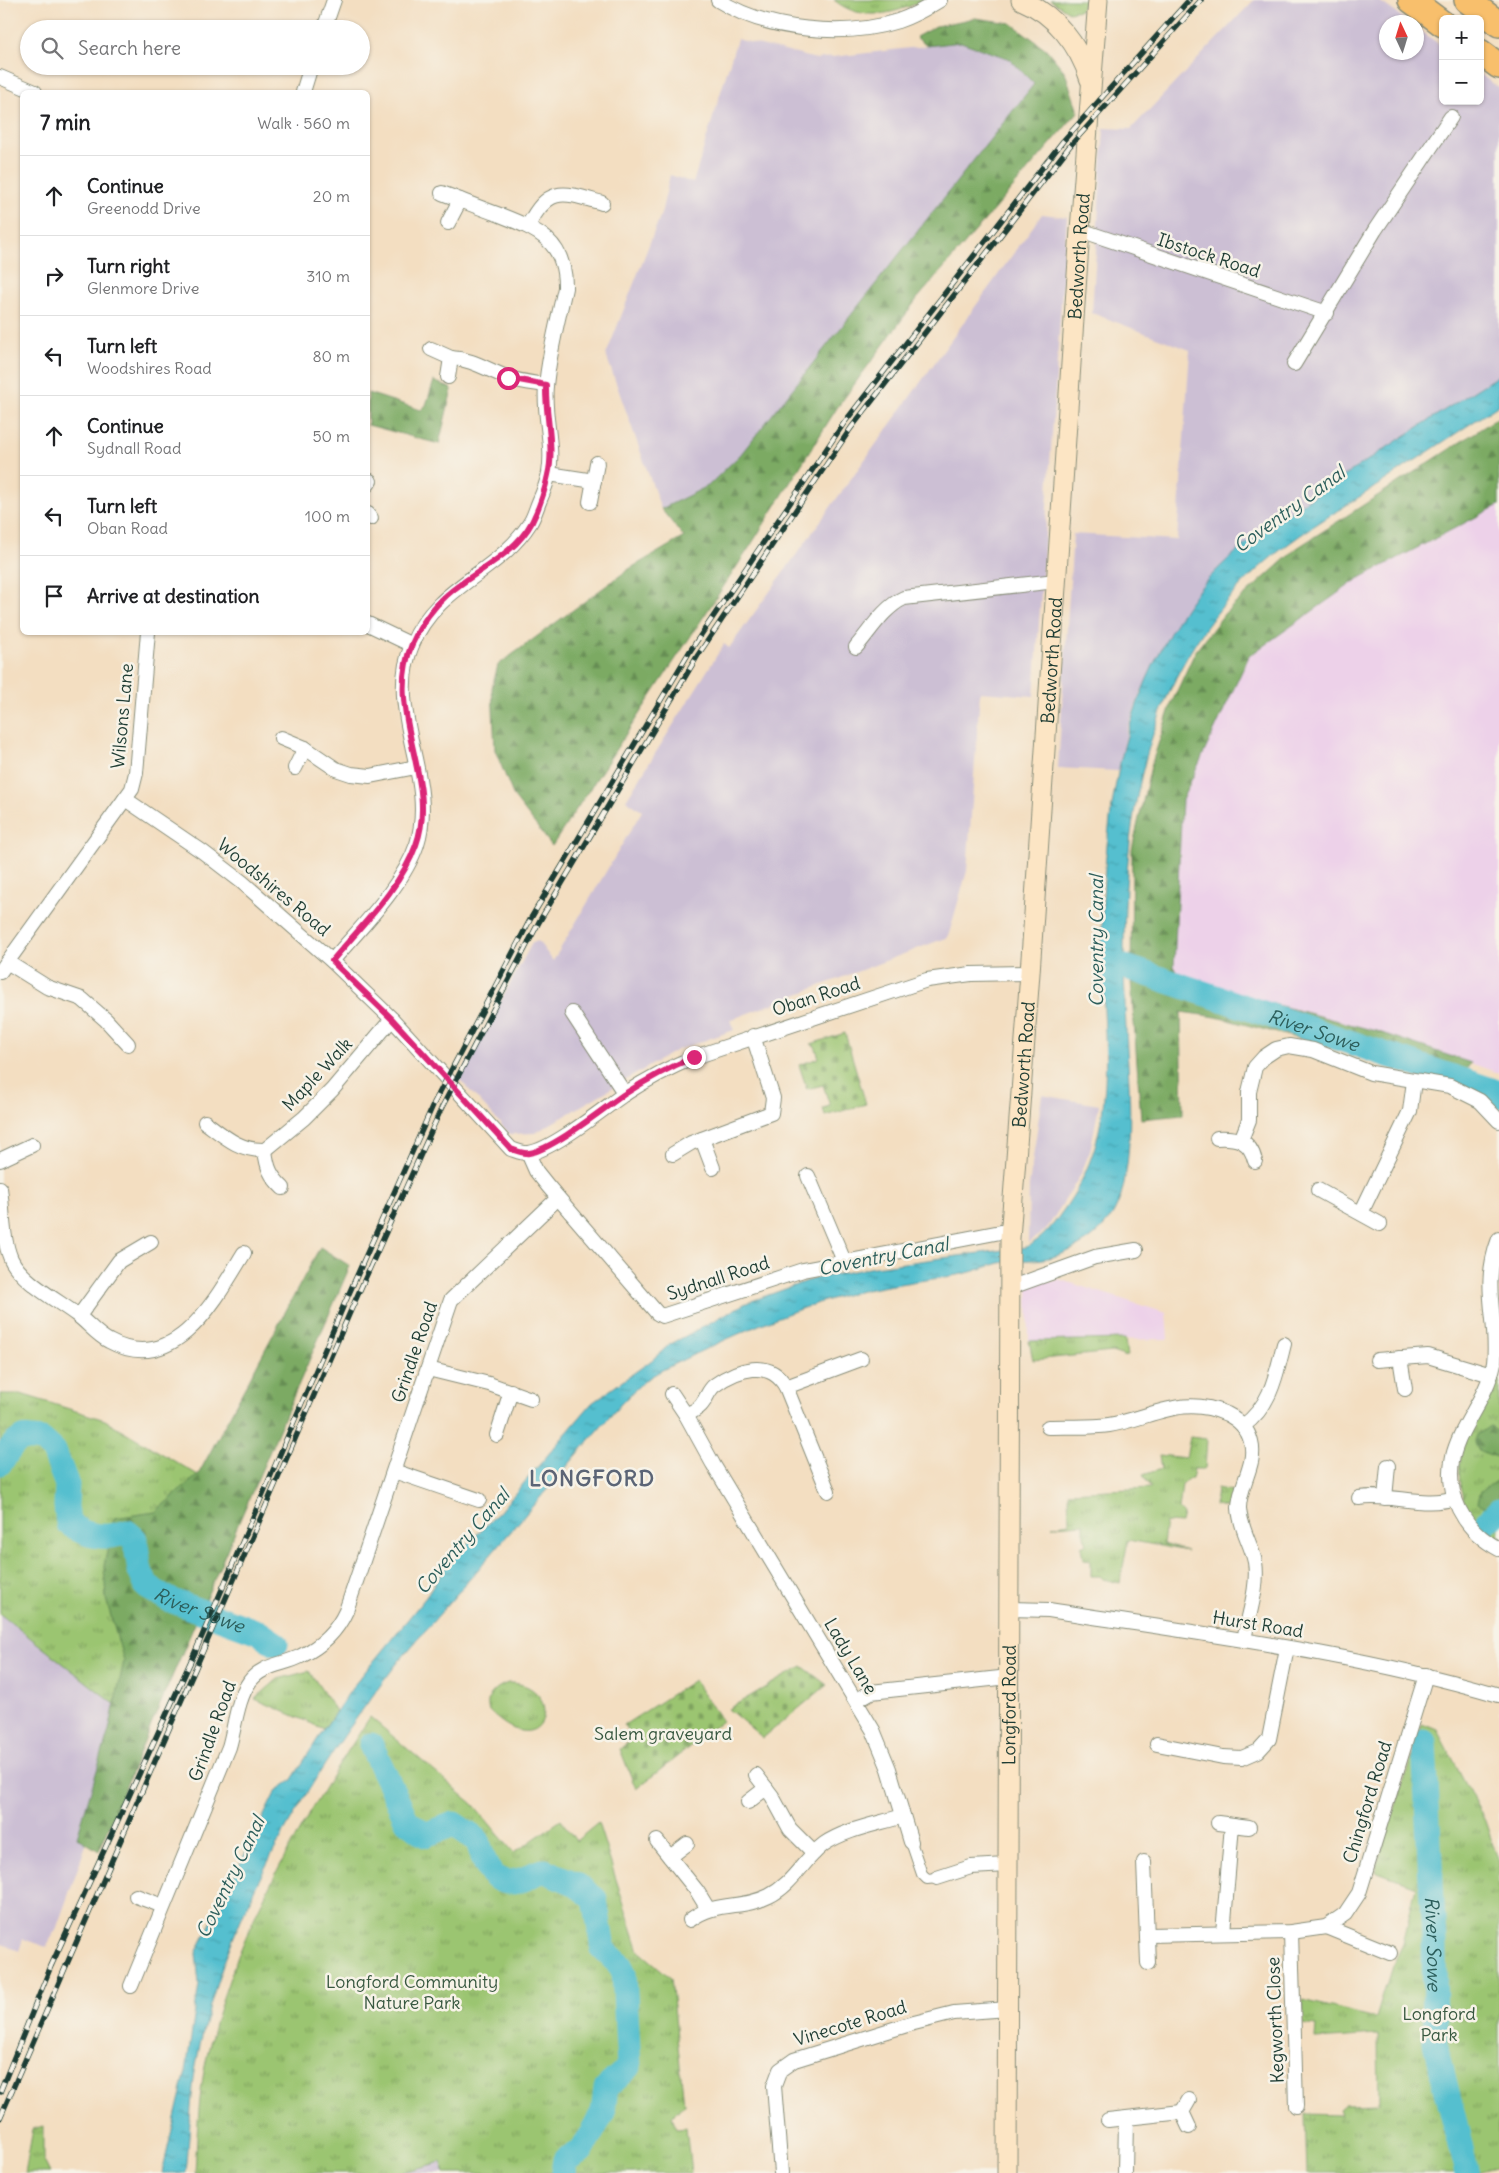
<!DOCTYPE html>
<html lang="en">
<head>
<meta charset="utf-8">
<style>
  :root { --surface:#fff; --page:#f2f2f2; --text:#202124; --muted:#757577; --line:#e0e0e0 }
  body { margin:0; font-family:Delius,sans-serif; background:var(--page); color:var(--text) }
  .controls { position:absolute; right:15px; top:15px; display:grid; overflow:hidden; border-radius:8px; box-shadow:0 1px 4px #0004 }
  .controls button { width:45px; height:45px; display:grid; place-items:center; padding:0; border:0; border-bottom:1px solid var(--line); background:var(--surface); color:var(--text); font:25px sans-serif }
  .compass { position:absolute; left:1379px; top:15px; width:45px; height:45px; border-radius:50%; background:var(--surface); box-shadow:0 1px 4px #0004; rotate:356deg }
  .stop { position:absolute; width:15px; height:15px; margin:-11px; border:4px solid #db2777; border-radius:50%; background:#fff }
  .stop.end { background:#db2777; border-color:#fff; box-shadow:0 1px 5px #0008 }
  .list { margin:0; padding:0; list-style:none }
  h2 { display:flex; justify-content:space-between; align-items:center; height:65px; margin:0; padding:0 20px; font-size:21px }
  h2 small { font-size:16px; font-weight:400; color:var(--muted) }
  .list li { display:grid; grid-template-columns:32px 1fr auto; gap:15px; align-items:center; box-sizing:border-box; height:80px; padding:0 20px; border-top:1px solid var(--line) }
  .list b { display:block; font-size:19px; white-space:nowrap }
  .list p { margin:0; font-size:16px; white-space:nowrap; color:var(--muted) }
  .list em { font-size:16px; font-style:normal; color:var(--muted) }
  .icon { flex:none; width:28px; height:28px; fill:none; stroke:currentColor; stroke-width:2; stroke-linecap:round; stroke-linejoin:round }
  .map { position:relative; flex:none; width:1499px; height:2173px; overflow:hidden }
  .search { position:absolute; background:var(--surface); box-shadow:0 1px 4px #0004; left:20px; top:20px; width:350px; height:55px; display:flex; align-items:center; gap:12px; box-sizing:border-box; padding:0 18px; border-radius:28px; color:var(--muted); font-size:19px }
  .panel { position:absolute; background:var(--surface); box-shadow:0 1px 4px #0004; left:20px; top:90px; width:350px; height:545px; border-radius:8px }
  .map>svg:first-child { display:block }
</style>
</head>
<body>
<div class="map">
<svg width="1499" height="2173" viewBox="0 0 1499 2173">
  <defs>
    <pattern id="grass-tufts" width="24" height="20" patternUnits="userSpaceOnUse" patternTransform="scale(1.25)"><rect width="24" height="20" fill="#9bc571"/><path d="M3 7l-1-3M5 7V3M7 7l1-3M15 17l-1-3M17 17v-4M19 17l1-3" fill="none" stroke="#7ea15e"/></pattern>
    <pattern id="forest-firs" width="22" height="20" patternUnits="userSpaceOnUse" patternTransform="scale(1.25)"><rect width="22" height="20" fill="#7caa63"/><path d="M5 1l3.5 6h-7zM16 11l3.5 6h-7z" fill="#658c52"/></pattern>
    <pattern id="cemetery-stones" width="16" height="16" patternUnits="userSpaceOnUse" patternTransform="scale(1.25)"><rect width="16" height="16" fill="#9bc571"/><path d="M2 7V4a2 2 0 0 1 4 0v3zM10 15v-3a2 2 0 0 1 4 0v3z" fill="#7ea15e"/></pattern>
    <pattern id="water-ripples" width="26" height="14" patternUnits="userSpaceOnUse" patternTransform="scale(1.25)"><rect width="26" height="14" fill="#54bfcf"/><path d="M2 4q2-2 4 0t4 0M15 11q2-2 4 0t4 0" fill="none" stroke="#459ca9"/></pattern>
  </defs>
  <rect width="100%" height="100%" fill="#f7f3e8"/>
  <filter id="ink" filterUnits="userSpaceOnUse"><feTurbulence type="fractalNoise" baseFrequency=".02" numOctaves="2"/><feDisplacementMap in="SourceGraphic" scale="10" xChannelSelector="R" yChannelSelector="G"/><feConvolveMatrix kernelMatrix="1 2 1 2 8 2 1 2 1" color-interpolation-filters="sRGB"/></filter>
  <filter id="wash" filterUnits="userSpaceOnUse"><feTurbulence type="fractalNoise" baseFrequency=".0096" numOctaves="4" result="noise"/><feDisplacementMap in="SourceGraphic" scale="20" xChannelSelector="R" yChannelSelector="G"/><feGaussianBlur stdDeviation="1.12" result="paint"/><feColorMatrix in="noise" values="0 0 0 0 0 0 0 0 0 0 0 0 0 0 0 0 0 1.4 0 .05"/><feComposite in="paint" operator="in"/></filter>
  <g filter="url(#wash)">
    <rect width="100%" height="100%" fill="#f3dec1"/>
    <g fill="#edd1e9">
      <polygon points="1499,505 1499,1073 1376,1031 1182,980 1174,967 1182,800 1249,656 1358,579"/>
      <polygon points="1058,1279 1166,1313 1168,1339 1029,1341 1028,1287 1035,1281 1055,1281"/>
    </g>
    <g fill="#ccbfd4">
      <polygon points="1254,0 1378,0 1409,22 1386,22 1386,52 1416,52 1417,28 1443,47 1443,101 1480,101 1480,74 1499,88 1499,375 1258,534 1195,595 1141,691 1128,727 1118,771 1058,768 1073,534 1177,540 1190,350 1092,313 1104,128 1131,129"/>
      <polygon points="737,39 816,59 961,42 1010,59 1034,84 741,454 708,486 661,509 606,355 661,214 670,175 693,183"/>
      <polygon points="1042,214 1067,217 1034,696 980,692 967,871 948,937 730,1020 734,1030 677,1050 535,1133 510,1134 459,1079 532,943 538,941 553,961 642,811 626,800 724,644 729,648"/>
      <polygon points="1042,1095 1099,1105 1090,1151 1080,1176 1046,1230 1028,1243 1029,1186"/>
      <polygon points="0,1614 131,1717 56,1930 46,1947 23,1939 19,1951 0,1942"/>
      <polygon points="441,2162 445,2173 399,2173"/>
    </g>
    <g fill="url(#grass-tufts)" stroke="#5d8152">
      <path d="M834,0H924C895,14 862,23 834,0Z"/>
      <polygon points="1050,0 1086,0 1080,10 1069,12"/>
      <polygon points="1125,1339 1127,1357 1112,1352 1033,1360 1029,1341"/>
      <path d="M1499,1371V1539C1492,1534 1484,1529 1478,1523C1457,1502 1455,1466 1466,1440C1476,1417 1492,1396 1499,1371Z"/>
      <polygon points="0,1394 21,1394 105,1420 198,1475 131,1717 0,1614"/>
      <polygon points="1190,1437 1207,1439 1205,1469 1194,1469 1192,1479 1188,1479 1182,1484 1179,1510 1183,1514 1181,1523 1166,1522 1163,1544 1187,1551 1128,1540 1120,1583 1103,1579 1100,1576 1091,1576 1091,1560 1083,1559 1081,1547 1087,1544 1084,1536 1084,1524 1052,1526 1069,1523 1068,1492 1151,1488 1143,1475 1161,1469 1159,1455 1186,1458"/>
      <polygon points="1217,1488 1232,1491 1232,1509 1215,1506"/>
      <polygon points="309,1671 336,1711 324,1729 255,1699 278,1679"/>
      <path d="M508,1683C567,1682 548,1770 489,1711C484,1696 496,1687 508,1683Z"/>
      <path d="M370,1717L473,1804L514,1853L561,1820L576,1841L598,1823L639,1951L671,1978L684,2104L672,2117L677,2128L686,2127L691,2173H445L441,2162L399,2173H195C197,2139 198,2104 204,2071C228,1943 299,1825 370,1717Z"/>
      <polygon points="1422,1724 1437,1730 1485,1821 1499,1862 1499,2166 1474,2173 1307,2173 1305,2114 1341,2115 1339,2110 1345,2105 1379,2104 1378,2035 1315,2039 1316,2026 1303,2024 1303,2000 1376,2018 1392,1966 1403,1944 1416,1886 1375,1871"/>
      <polygon points="43,2126 43,2159 50,2173 25,2173 33,2129"/>
    </g>
    <g fill="url(#forest-firs)" stroke="#4e744c">
      <polygon points="975,18 1011,23 1046,49 1065,72 1078,112 917,299 837,408 749,548 552,846 514,797 495,750 492,688 498,665 629,569 684,537 661,509 708,486 741,454 1034,84 1010,59 961,42 927,46 916,37 936,26"/>
      <polygon points="434,381 452,389 439,444 368,425 368,393 421,410 426,405"/>
      <polygon points="1499,417 1499,505 1358,579 1249,656 1182,800 1174,966 1182,980 1376,1031 1471,1063 1458,1080 1216,1017 1181,1012 1183,1115 1141,1119 1131,981 1132,849 1151,766 1172,702 1195,652 1225,613 1297,548"/>
      <polygon points="320,1247 350,1266 152,1723 99,1851 77,1837 109,1730 124,1661 106,1599 104,1566 114,1518 155,1512 198,1475"/>
      <polygon points="1490,1426 1499,1431 1499,1458 1480,1451 1474,1444 1477,1435"/>
      <polygon points="1499,1479 1499,1518 1478,1502 1481,1491"/>
    </g>
    <g fill="url(#cemetery-stones)" stroke="#5d8152">
      <polygon points="845,1033 866,1104 825,1116 823,1108 830,1106 823,1085 807,1089 799,1065 819,1058 815,1046 811,1044"/>
      <polygon points="802,1666 827,1685 763,1738 728,1709"/>
      <polygon points="694,1680 722,1721 636,1789 620,1749 633,1738 624,1725"/>
    </g>
    <path fill="url(#water-ripples)" stroke="#3a7e82" d="M1499,375V405C1457,433 1414,461 1372,489C1333,514 1293,537 1259,568C1122,692 1118,877 1127,1049C1130,1091 1136,1186 1109,1220C1092,1243 1059,1260 1030,1260C1020,1260 1010,1261 1000,1263C988,1266 976,1271 963,1274C931,1280 898,1283 866,1290C806,1303 750,1328 695,1354C677,1363 657,1371 642,1383C634,1390 627,1398 620,1405L399,1661C309,1777 225,1914 197,2060C190,2097 190,2136 186,2173H162L186,2071L199,1984L196,1953L276,1791L291,1781L324,1729L355,1684L426,1597L447,1565L500,1511L592,1403L652,1360L669,1345L746,1303L813,1279L874,1267L1026,1247C1045,1238 1055,1222 1067,1205C1127,1118 1098,1021 1102,923C1105,829 1117,730 1163,646C1172,629 1183,611 1194,596C1232,546 1290,512 1341,478C1393,443 1446,409 1499,375Z"/>
    <g fill="none" stroke-linecap="round" stroke-linejoin="round">
      <g stroke="#54bfcf" stroke-width="25">
        <path id="s1" d="M1126,967L1492,1090L1499,1096"/>
        <path id="s2" d="M0,1463L13,1445L22,1438L42,1440L54,1451L67,1485L66,1506L68,1523C86,1537 105,1540 127,1532L135,1539L140,1571L147,1587L170,1600L258,1632L276,1644"/>
        <polyline points="1484,1525 1499,1510"/>
        <path id="s3" d="M1424,1742L1434,1941L1435,2043L1467,2173"/>
        <path d="M371,1745L407,1821L425,1835L454,1824L478,1841C484,1864 492,1891 524,1879C532,1876 536,1871 545,1871L574,1883L595,1899L603,1949L620,1965L624,1973L629,2067L606,2088L603,2112L582,2150L565,2160L563,2173"/>
      </g>
    </g>
  </g>
  <g filter="url(#ink)">
    <g fill="none" stroke-linecap="round" stroke-linejoin="round">
      <defs>
        <polyline id="pedestrian" points="911,1842 922,1874 927,1879 937,1878"/>
        <g id="minor">
          <path d="M718,0C766,31 845,38 898,21C913,16 927,8 940,0"/>
          <polyline points="324,29 334,0"/>
          <polyline points="0,77 35,92"/>
          <polyline points="303,92 311,66"/>
          <polyline points="448,223 460,200"/>
          <path d="M528,226C549,185 563,192 602,203"/>
          <polyline points="1080,230 1327,313"/>
          <polyline points="431,349 451,358"/>
          <polyline points="1294,364 1375,230 1451,117"/>
          <path d="M448,377L451,358C473,359 487,370 507,377C519,382 533,383 546,385"/>
          <polyline points="549,474 594,481"/>
          <polyline points="368,484 370,481"/>
          <polyline points="590,502 597,463"/>
          <polyline points="368,514 371,518"/>
          <polyline points="368,624 412,645"/>
          <path d="M856,647C870,631 884,607 904,598L1056,581"/>
          <polyline points="281,738 305,748 336,769 351,774 370,776 416,767"/>
          <polyline points="295,768 305,748"/>
          <path d="M125,799L203,852L242,882L332,961L392,1019L511,1149C517,1151 523,1154 529,1153C552,1150 603,1109 623,1095C646,1080 670,1067 695,1057L927,980L971,974L1030,973"/>
          <path d="M332,961C361,927 403,886 417,844C438,777 384,711 412,645C436,585 498,574 530,523C534,517 536,509 539,502C543,493 547,483 549,473C554,444 543,415 546,386C549,353 558,320 565,288C566,241 538,230 500,215C480,208 461,200 442,193"/>
          <polyline points="7,962 47,987 82,999 106,1020 128,1044"/>
          <polyline points="0,972 132,789 136,773 148,632"/>
          <polyline points="572,1013 625,1094"/>
          <path d="M205,1122C225,1137 240,1151 265,1150L304,1118L332,1090L392,1019"/>
          <path d="M1217,1138C1237,1137 1250,1140 1255,1161"/>
          <polyline points="702,1139 713,1168"/>
          <polyline points="1241,1140 1249,1120 1249,1092 1255,1067 1264,1057 1276,1049 1289,1046 1313,1050 1371,1073 1450,1086 1480,1101 1499,1121"/>
          <path d="M265,1150C267,1167 270,1176 283,1188"/>
          <polyline points="528,1153 536,1171 548,1186 657,1313 662,1316 803,1270 1011,1230"/>
          <polyline points="673,1154 691,1143 771,1113 773,1098 753,1036"/>
          <polyline points="0,1160 32,1145"/>
          <polyline points="808,1176 844,1261"/>
          <path d="M0,1188C3,1210 2,1238 11,1259C21,1281 57,1300 77,1315C88,1323 97,1335 109,1341C175,1377 216,1299 244,1253"/>
          <polyline points="1318,1190 1380,1224"/>
          <polyline points="1361,1213 1410,1111 1414,1081"/>
          <path d="M1499,1239C1480,1288 1499,1319 1494,1363C1483,1416 1431,1447 1459,1509C1468,1527 1482,1540 1499,1549"/>
          <polyline points="1009,1288 1095,1257 1136,1250"/>
          <polyline points="79,1316 119,1261 151,1242"/>
          <polyline points="1400,1358 1405,1389"/>
          <polyline points="1377,1360 1428,1356 1491,1375"/>
          <polyline points="428,1369 489,1384 531,1399"/>
          <polyline points="786,1387 861,1359"/>
          <polyline points="672,1394 686,1415 713,1464 873,1730 889,1769 911,1842"/>
          <path d="M686,1415C691,1412 699,1409 702,1404C707,1398 708,1390 715,1385C737,1369 770,1358 786,1387L828,1491"/>
          <path d="M1243,1426C1271,1406 1276,1375 1284,1344"/>
          <path d="M1048,1427C1068,1426 1090,1428 1109,1425C1152,1418 1182,1394 1227,1414C1239,1420 1248,1429 1251,1442C1257,1464 1239,1485 1239,1508C1240,1528 1251,1543 1255,1562C1259,1587 1248,1616 1244,1640"/>
          <polyline points="497,1435 511,1391"/>
          <polyline points="394,1471 479,1500"/>
          <path d="M1359,1498C1392,1493 1422,1508 1455,1498"/>
          <polyline points="1385,1498 1388,1466"/>
          <path d="M1008,1609L1049,1610C1200,1634 1352,1652 1499,1695"/>
          <polyline points="857,1700 871,1692 1009,1677"/>
          <polyline points="1157,1744 1223,1757 1242,1758 1258,1751 1269,1739 1287,1648"/>
          <polyline points="756,1775 772,1796 790,1829 814,1853"/>
          <polyline points="748,1802 766,1788"/>
          <polyline points="1218,1823 1249,1827"/>
          <polyline points="657,1841 697,1891 708,1909"/>
          <polyline points="670,1857 687,1844"/>
          <polyline points="1144,1862 1148,1963"/>
          <polyline points="937,1878 971,1867 1007,1865"/>
          <polyline points="136,1896 163,1906"/>
          <path d="M690,1920C717,1900 741,1910 769,1896C793,1884 803,1860 824,1844C846,1829 878,1824 903,1816"/>
          <polyline points="1326,1927 1390,1953"/>
          <polyline points="1291,1932 1296,2106"/>
          <polyline points="1223,1933 1232,1825"/>
          <polyline points="1149,1935 1291,1932 1326,1927 1345,1914 1359,1893 1426,1675"/>
          <path d="M131,1986L229,1747C235,1727 237,1699 250,1681C263,1664 284,1665 301,1656C322,1646 337,1631 346,1611L451,1300L558,1198"/>
          <polyline points="1189,2100 1182,2112 1189,2127"/>
          <polyline points="1108,2120 1182,2112"/>
          <polyline points="781,2173 774,2086 780,2070 794,2060 910,2024 954,2013 1008,2009"/>
          <polyline points="1125,2173 1126,2120"/>
        </g>
        <g id="secondary">
          <path d="M1021,0C1055,14 1079,45 1090,80"/>
          <path id="s4" d="M1007,2173L1010,1238L1030,973L1080,230L1098,0"/>
        </g>
        <g id="motorway">
          <polyline points="1411,0 1443,24"/>
          <polyline points="1467,0 1499,24"/>
          <polyline points="1480,52 1499,66"/>
        </g>
      </defs>
      <use href="#pedestrian" stroke="#898e7a" stroke-width="12"/>
      <use href="#minor" stroke="#898e7a" stroke-width="16"/>
      <use href="#secondary" stroke="#898e7a" stroke-width="21"/>
      <use href="#motorway" stroke="#898e7a" stroke-width="28"/>
      <use href="#pedestrian" stroke="#fff" stroke-width="10"/>
      <use href="#minor" stroke="#fff" stroke-width="14"/>
      <use href="#secondary" stroke="#fce5c4" stroke-width="19"/>
      <use href="#motorway" stroke="#f8bf6c" stroke-width="25"/>
      <defs>
        <g id="rail">
          <polyline points="0,2092 51,1966 196,1650 343,1307 434,1103 531,918 690,651 844,423 1063,141 1189,0"/>
          <polyline points="0,2118 351,1310 442,1107 539,922 698,655 851,428 1069,147 1201,0"/>
        </g>
      </defs>
      <use href="#rail" stroke="#1f3d34" stroke-width="5.5"/>
      <use href="#rail" stroke="#f7f3e8" stroke-width="4" stroke-dasharray="11" stroke-linecap="butt"/>
    </g>
  </g>
  <g fill="none" stroke-linecap="round" stroke-linejoin="round" filter="url(#ink)">
    <path stroke="#db2777" stroke-width="6" d="M508,378L546,385C545,414 555,447 548,475C545,490 539,508 532,522C514,556 474,571 447,595C432,608 420,626 412,644C383,712 440,780 416,845C400,889 362,925 332,961L392,1019L511,1149C517,1151 523,1154 529,1153C552,1150 603,1109 623,1095C646,1080 670,1067 694,1057"/>
  </g>
  <g text-anchor="middle" dominant-baseline="central" stroke-width="5" stroke-linejoin="round" paint-order="stroke">
    <g font-size="18" fill="#1f3d34" stroke="#f7f3e8">
      <text transform="translate(1209 255) rotate(18)">Ibstock Road</text>
      <text stroke="none"><textPath href="#s4" startOffset="1919">Bedworth Road</textPath></text>
      <text stroke="none"><textPath href="#s4" startOffset="1514">Bedworth Road</textPath></text>
      <text transform="translate(122 716) rotate(-85)">Wilsons Lane</text>
      <text transform="translate(274 887) rotate(40)">Woodshires Road</text>
      <text transform="translate(816 996) rotate(-18)">Oban Road</text>
      <text stroke="none"><textPath href="#s4" startOffset="1109">Bedworth Road</textPath></text>
      <text transform="translate(317 1074) rotate(-47)">Maple Walk</text>
      <text transform="translate(718 1278) rotate(-18)">Sydnall Road</text>
      <text transform="translate(414 1352) rotate(-71)">Grindle Road</text>
      <text transform="translate(1258 1624) rotate(9)">Hurst Road</text>
      <text transform="translate(851 1656) rotate(59)">Lady Lane</text>
      <text stroke="none"><textPath href="#s4" startOffset="468">Longford Road</textPath></text>
      <text transform="translate(212 1731) rotate(-70)">Grindle Road</text>
      <text transform="translate(1367 1802) rotate(-73)">Chingford Road</text>
      <text transform="translate(1275 2020) rotate(-92)">Kegworth Close</text>
      <text transform="translate(850 2023) rotate(-17)">Vinecote Road</text>
    </g>
    <g font-size="18" fill="#385840" stroke="#f7f3e8">
      <text x="663" y="1733">Salem graveyard</text>
      <text x="412" y="1981">Longford Community<tspan x="412" dy="21">Nature Park</tspan></text>
      <text x="1439" y="2013">Longford<tspan x="1439" dy="21">Park</tspan></text>
    </g>
    <g font-size="19" font-style="italic" fill="#2c5e5b" stroke="#f7f3e8">
      <text transform="translate(1289 509) rotate(-36)">Coventry Canal</text>
      <text transform="translate(1096 941) rotate(-90)">Coventry Canal</text>
      <text stroke="none"><textPath href="#s1" startOffset="198">River Sowe</textPath></text>
      <text transform="translate(883 1256) rotate(-11)">Coventry Canal</text>
      <text transform="translate(462 1541) rotate(-49)">Coventry Canal</text>
      <text stroke="none"><textPath href="#s2" startOffset="325">River Sowe</textPath></text>
      <text transform="translate(230 1877) rotate(-64)">Coventry Canal</text>
      <text stroke="none"><textPath href="#s3" startOffset="202">River Sowe</textPath></text>
    </g>
    <g font-size="22" font-weight="bold" letter-spacing="1" fill="#5c6576" stroke="#f7f3e8">
      <text x="592" y="1478">LONGFORD</text>
    </g>
  </g>
</svg>
<div class="controls">
<button>+</button>
<button>−</button>
</div>
<svg class="compass" viewBox="-18 -18 36 36"><path d="M0-13l5 13h-10z" fill="#e53935"/><path d="M0 13l5-13h-10z" fill="#757577"/></svg>
<div class="stop" style="left:508px;top:378px"></div>
<div class="stop end" style="left:694px;top:1057px"></div>
<div class="search"><svg class="icon" aria-label="search" viewBox="0 0 24 24"><circle cx="10" cy="10" r="6"/><path d="M15 15l6 6"/></svg>Search here</div>
<section class="panel">
<h2>7 min<small>Walk · 560 m</small></h2>
<ul class="list">
<li><svg class="icon" aria-label="ahead" viewBox="0 0 24 24"><path d="M12 20V5M6 11l6-6 6 6"/></svg><div><b>Continue</b><p>Greenodd Drive</p></div><em>20 m</em></li>
<li><svg class="icon" aria-label="right" viewBox="0 0 24 24"><path d="M7 20v-9h11M14 6l5 5-5 5"/></svg><div><b>Turn right</b><p>Glenmore Drive</p></div><em>310 m</em></li>
<li><svg class="icon" aria-label="left" viewBox="0 0 24 24"><path d="M17 20v-9H6M10 6l-5 5 5 5"/></svg><div><b>Turn left</b><p>Woodshires Road</p></div><em>80 m</em></li>
<li><svg class="icon" aria-label="ahead" viewBox="0 0 24 24"><path d="M12 20V5M6 11l6-6 6 6"/></svg><div><b>Continue</b><p>Sydnall Road</p></div><em>50 m</em></li>
<li><svg class="icon" aria-label="left" viewBox="0 0 24 24"><path d="M17 20v-9H6M10 6l-5 5 5 5"/></svg><div><b>Turn left</b><p>Oban Road</p></div><em>100 m</em></li>
<li><svg class="icon" aria-label="arrive" viewBox="0 0 24 24"><path d="M6 21V4h12l-3 4 3 4H6"/></svg><div><b>Arrive at destination</b></div></li>
</ul>
</section>
</div>
</body>
</html>
